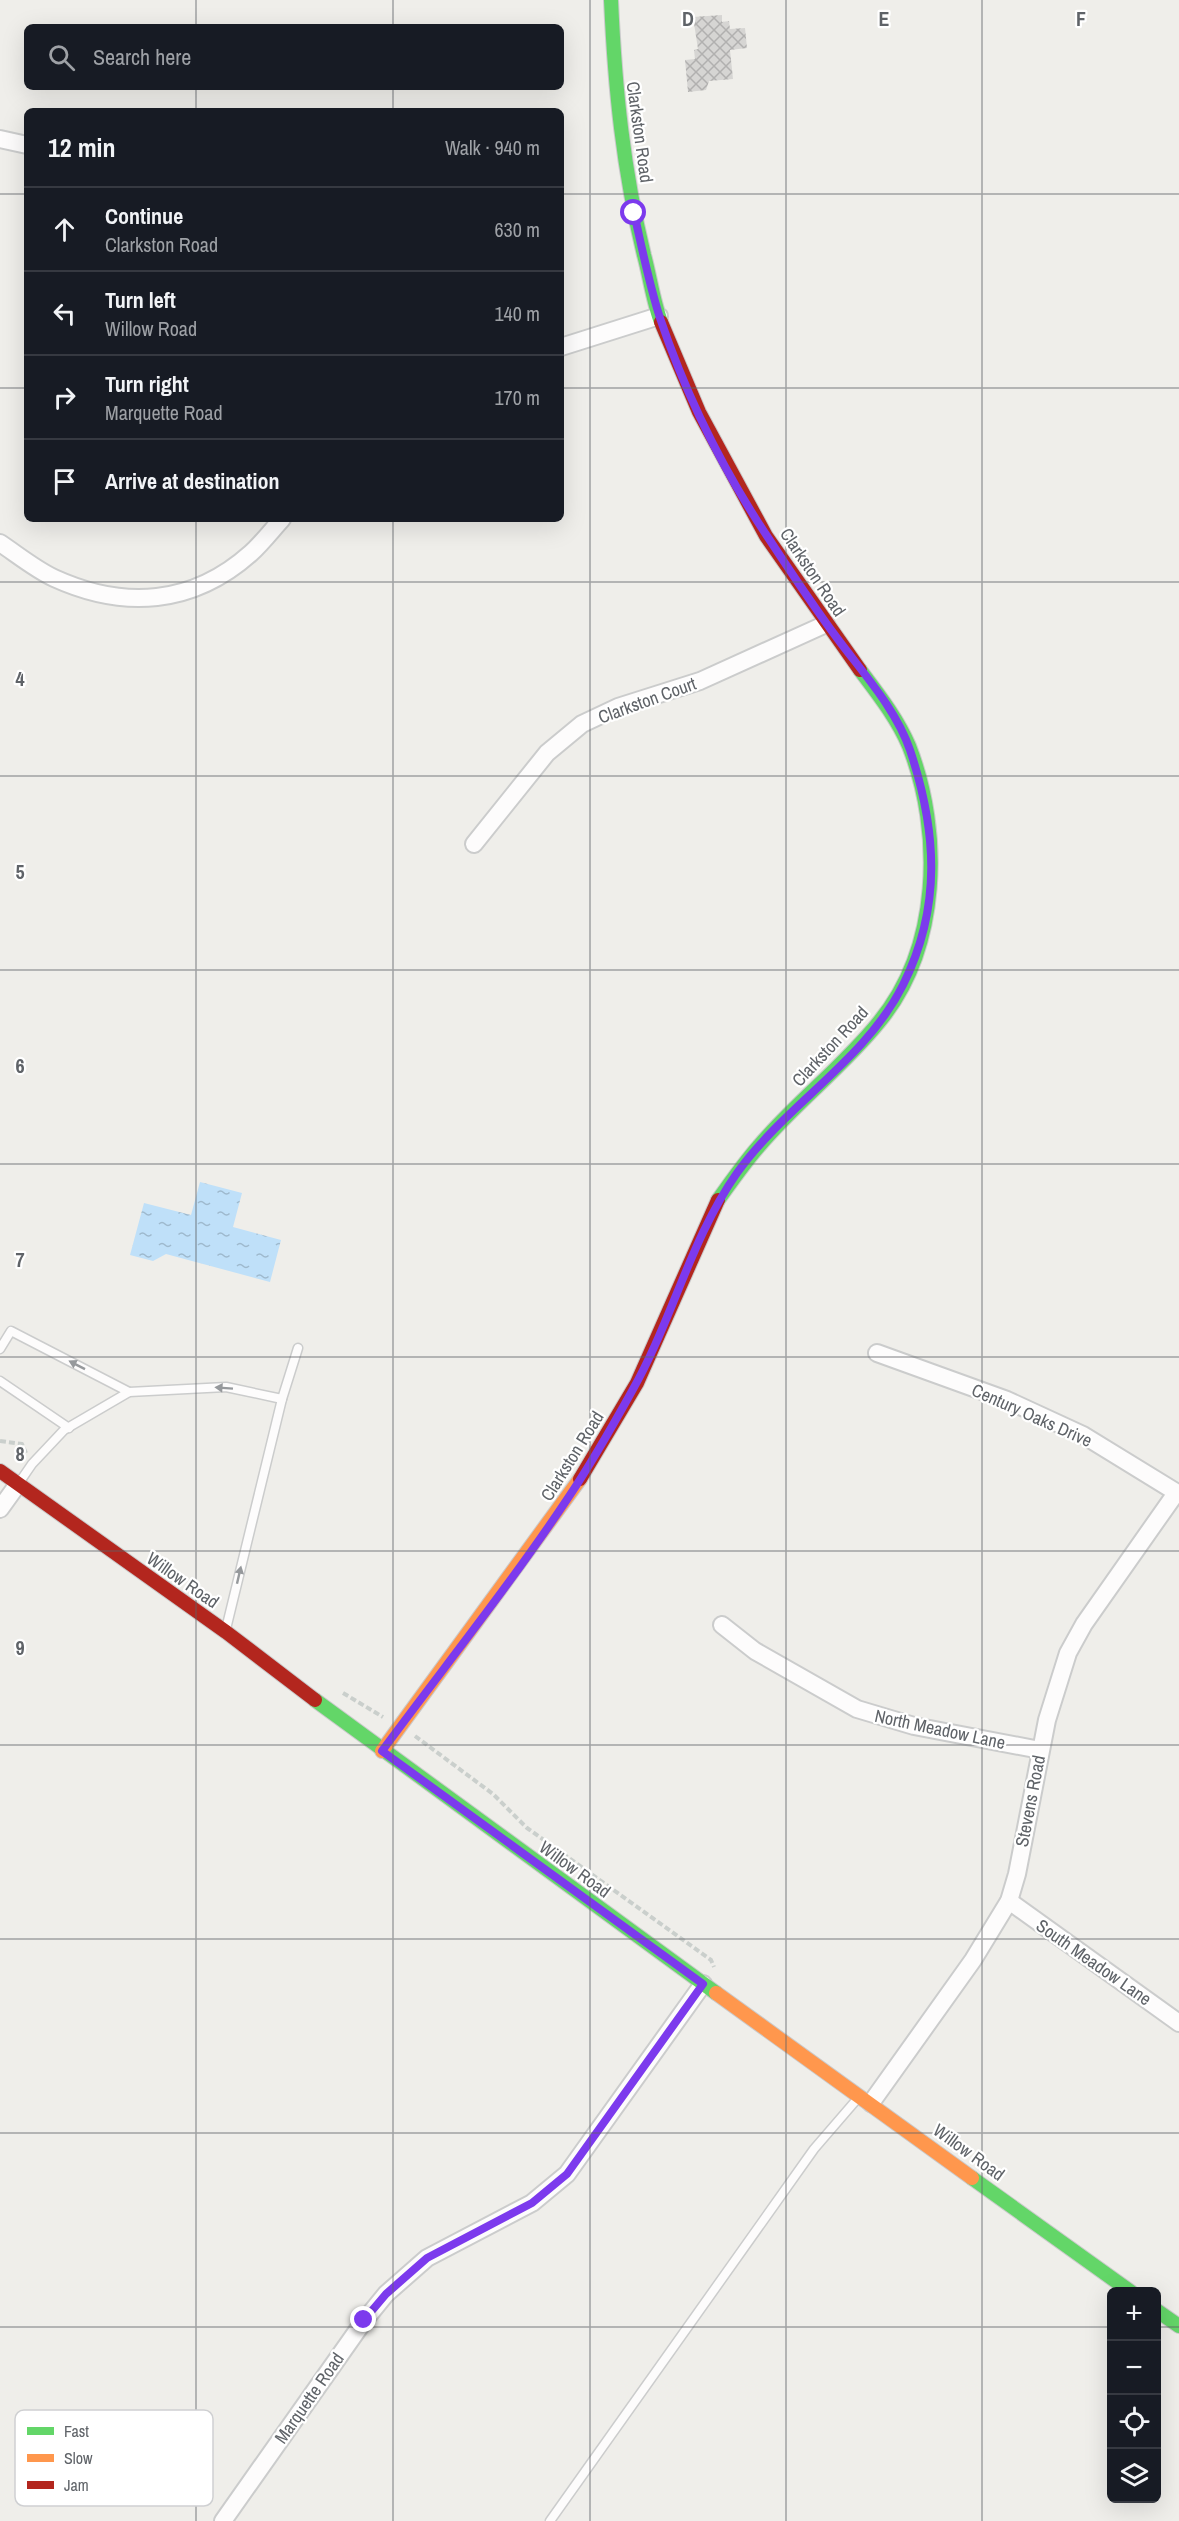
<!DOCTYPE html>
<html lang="en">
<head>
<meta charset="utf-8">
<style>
  :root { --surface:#171b24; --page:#20242c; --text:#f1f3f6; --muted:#9ea1a6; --line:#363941 }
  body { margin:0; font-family:"Archivo Narrow",sans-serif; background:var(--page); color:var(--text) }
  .controls { position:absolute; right:18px; bottom:18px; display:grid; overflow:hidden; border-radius:9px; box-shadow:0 6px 24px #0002 }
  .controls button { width:54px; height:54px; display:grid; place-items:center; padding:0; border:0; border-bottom:2px solid var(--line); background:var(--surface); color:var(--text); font:30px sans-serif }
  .stop { position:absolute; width:18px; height:18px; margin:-14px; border:4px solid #7c3aed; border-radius:50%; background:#fff }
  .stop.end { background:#7c3aed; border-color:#fff; box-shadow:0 2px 6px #0008 }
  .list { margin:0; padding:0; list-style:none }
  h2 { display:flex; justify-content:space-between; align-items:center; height:78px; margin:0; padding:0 24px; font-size:26px }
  h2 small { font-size:20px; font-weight:400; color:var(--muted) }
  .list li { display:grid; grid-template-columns:39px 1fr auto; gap:18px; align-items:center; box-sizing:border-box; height:84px; padding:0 24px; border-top:2px solid var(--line) }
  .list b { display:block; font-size:22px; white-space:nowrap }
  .list p { margin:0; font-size:20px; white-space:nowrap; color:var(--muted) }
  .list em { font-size:20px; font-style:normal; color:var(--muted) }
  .icon { flex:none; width:33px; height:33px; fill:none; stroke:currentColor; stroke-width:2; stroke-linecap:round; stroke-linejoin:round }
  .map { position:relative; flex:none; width:1179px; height:2521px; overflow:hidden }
  .search { position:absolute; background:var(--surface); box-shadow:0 6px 24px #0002; left:24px; top:24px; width:540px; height:66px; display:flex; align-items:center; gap:15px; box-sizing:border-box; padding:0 21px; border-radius:9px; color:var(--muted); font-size:22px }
  .panel { position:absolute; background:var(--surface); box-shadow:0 6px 24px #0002; left:24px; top:108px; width:540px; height:414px; border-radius:9px }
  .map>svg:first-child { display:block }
</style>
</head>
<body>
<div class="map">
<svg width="1179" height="2521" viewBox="0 0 1179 2521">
  <defs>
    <pattern id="water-ripples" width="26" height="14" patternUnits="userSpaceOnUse" patternTransform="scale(1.5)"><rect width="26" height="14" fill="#bfe0f9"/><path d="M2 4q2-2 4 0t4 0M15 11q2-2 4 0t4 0" fill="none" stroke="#9eb9cd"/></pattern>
    <pattern id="building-cross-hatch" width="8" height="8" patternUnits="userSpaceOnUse" patternTransform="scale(1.5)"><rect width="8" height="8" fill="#d6d5d3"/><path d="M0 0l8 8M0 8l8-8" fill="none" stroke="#b1b0af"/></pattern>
  </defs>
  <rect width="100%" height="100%" fill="#efeeea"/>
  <polygon fill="url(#water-ripples)" points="200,1182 242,1193 233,1227 281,1240 270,1282 166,1254 153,1261 130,1255 144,1203 191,1215"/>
  <polygon fill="url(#building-cross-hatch)" points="722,15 722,22 729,21 730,29 745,28 747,48 730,50 733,79 709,81 706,90 688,92 685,60 695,59 694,50 698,49 693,17"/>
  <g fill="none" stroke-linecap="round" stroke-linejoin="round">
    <defs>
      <g id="lane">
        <polyline points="0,1349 11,1331 129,1392"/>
        <polyline points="0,1381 69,1428"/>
        <polyline points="19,1483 32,1464 64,1430 129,1392 226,1387 282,1399"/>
        <polyline points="226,1629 282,1399 298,1348"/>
        <polyline points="550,2521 814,2149 858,2098"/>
      </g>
      <g id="street">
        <polyline points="0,139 27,145"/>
        <polyline points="561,347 659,316"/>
        <path d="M0,543C18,555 35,569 54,578C124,610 193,605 251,553C262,543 272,530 282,519"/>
        <polyline points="474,844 547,753 582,724 618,707 700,681 826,624"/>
        <polyline points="877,1353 1007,1400 1083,1435 1179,1494"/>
        <polyline points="0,1509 18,1484"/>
        <polyline points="722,1625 755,1651 857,1709 914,1726 1040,1750"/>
        <polyline points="1009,1901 1179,2023"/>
        <polyline points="871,2103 973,1960 1009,1901 1017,1874 1047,1720 1068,1653 1084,1624 1176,1493"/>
        <polyline points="223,2521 364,2321 386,2294 427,2258 532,2203 567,2174 703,1984"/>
      </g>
      <g id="fast">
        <path d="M611,0C615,89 623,169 644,255C650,277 653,301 661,322"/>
        <path d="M718,1200C731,1182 744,1163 759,1146C796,1102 843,1067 879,1022C940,948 943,833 909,746C897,718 878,694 860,670"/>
        <polyline points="315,1700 716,1993"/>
        <polyline points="972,2178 1131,2292"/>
        <polyline points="1156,2310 1179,2326"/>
      </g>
      <g id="slow">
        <polyline points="382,1751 580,1479"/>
        <polyline points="716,1993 972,2178"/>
      </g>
      <g id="jam">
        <polyline points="661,322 699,412 766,536 860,670"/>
        <polyline points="0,1471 226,1632 315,1700"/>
        <polyline points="580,1479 637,1383 718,1200"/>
      </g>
    </defs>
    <use href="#lane" stroke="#cbcccc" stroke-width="11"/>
    <use href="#street" stroke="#cbcccc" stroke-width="20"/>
    <use href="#fast" stroke="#cacacb" stroke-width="16"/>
    <use href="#slow" stroke="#cacacb" stroke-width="16"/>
    <use href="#jam" stroke="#cacacb" stroke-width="16"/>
    <g stroke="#cacfcc" stroke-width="4" stroke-dasharray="6 3" stroke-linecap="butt">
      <polyline points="0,1441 22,1444 26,1453"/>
      <polyline points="343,1693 383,1717"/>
      <polyline points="415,1736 493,1794 527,1828 711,1960 714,1967"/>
    </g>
    <use href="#lane" stroke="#fdfcfc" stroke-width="8"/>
    <use href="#street" stroke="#fdfcfc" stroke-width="16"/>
    <use href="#fast" stroke="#63d668" stroke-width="14"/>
    <use href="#slow" stroke="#ff974d" stroke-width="14"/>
    <use href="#jam" stroke="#b3261e" stroke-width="14"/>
  </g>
  <defs><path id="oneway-solid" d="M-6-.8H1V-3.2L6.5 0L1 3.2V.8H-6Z" transform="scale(1.5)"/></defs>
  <g fill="#96999c">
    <use href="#oneway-solid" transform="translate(77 1365) rotate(-153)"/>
    <use href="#oneway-solid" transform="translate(224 1388) rotate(-176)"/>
    <use href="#oneway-solid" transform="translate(239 1575) rotate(-77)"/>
  </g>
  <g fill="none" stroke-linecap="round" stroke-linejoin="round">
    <path stroke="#7c3aed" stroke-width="8" d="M364,2320L386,2294L427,2258L532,2203L567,2174L703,1984L382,1751C444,1667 510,1585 568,1498C591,1464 612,1427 632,1391C672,1321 691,1238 737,1173C785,1105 865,1061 903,985C942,907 937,831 910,750C896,709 863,673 837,638C814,607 792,574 771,542C725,474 686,395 660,318C649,284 642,248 634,213"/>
  </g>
  <path fill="none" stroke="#5f6368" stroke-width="1.5" stroke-opacity="0.55" d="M196,0V27M393,0V27M590,0V2521M786,0V2521M982,0V2521M196,87V111M393,87V111M0,194H27M561,194H1179M0,388H27M561,388H1179M196,519V2521M393,519V2521M0,582H1179M0,776H1179M0,970H1179M0,1164H1179M0,1357H1179M0,1551H1179M0,1745H1179M0,1939H1179M0,2133H1179M0,2327H1112M1156,2327H1179"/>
  <g text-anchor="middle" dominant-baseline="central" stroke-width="4.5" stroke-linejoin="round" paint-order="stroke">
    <g font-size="18" fill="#5f6368" stroke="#fff">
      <text transform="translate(640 132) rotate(82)">Clarkston Road</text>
      <text transform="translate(813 572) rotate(56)">Clarkston Road</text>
      <text transform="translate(647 700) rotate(-20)">Clarkston Court</text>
      <text transform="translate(830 1046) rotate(-47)">Clarkston Road</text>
      <text transform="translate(1032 1415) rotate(24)">Century Oaks Drive</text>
      <text transform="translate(572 1456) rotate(-58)">Clarkston Road</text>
      <text transform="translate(183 1580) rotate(35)">Willow Road</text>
      <text transform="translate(940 1729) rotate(12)">North Meadow Lane</text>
      <text transform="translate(1030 1801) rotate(-79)">Stevens Road</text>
      <text transform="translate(575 1869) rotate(36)">Willow Road</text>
      <text transform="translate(1094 1962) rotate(35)">South Meadow Lane</text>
      <text transform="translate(969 2152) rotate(36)">Willow Road</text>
      <text transform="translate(309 2398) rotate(-55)">Marquette Road</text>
    </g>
  </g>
  <rect x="15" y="2410" width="198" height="96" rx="9" fill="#fff" stroke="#cfd0d2" stroke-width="1.5"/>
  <rect x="27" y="2427" width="27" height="8" fill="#63d668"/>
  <rect x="27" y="2454" width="27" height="8" fill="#ff974d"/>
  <rect x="27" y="2481" width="27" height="8" fill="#b3261e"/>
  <g font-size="16" fill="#5f6368">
    <text x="64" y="2437">Fast</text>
    <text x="64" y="2464">Slow</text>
    <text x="64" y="2491">Jam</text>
  </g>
  <g font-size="20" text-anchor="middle" font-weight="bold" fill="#5f6368" stroke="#fff" stroke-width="4.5" stroke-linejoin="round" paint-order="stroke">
    <text x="688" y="26">D</text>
    <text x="884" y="26">E</text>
    <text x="1081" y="26">F</text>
    <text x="20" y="686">4</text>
    <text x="20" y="879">5</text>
    <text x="20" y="1073">6</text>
    <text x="20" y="1267">7</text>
    <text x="20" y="1461">8</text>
    <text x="20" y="1655">9</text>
  </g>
</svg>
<div class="controls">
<button>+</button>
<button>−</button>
<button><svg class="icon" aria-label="locate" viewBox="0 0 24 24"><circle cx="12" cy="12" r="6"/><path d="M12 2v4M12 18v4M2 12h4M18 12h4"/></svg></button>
<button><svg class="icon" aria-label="layers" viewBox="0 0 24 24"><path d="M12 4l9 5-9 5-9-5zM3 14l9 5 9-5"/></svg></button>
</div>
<div class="stop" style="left:634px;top:213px"></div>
<div class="stop end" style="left:364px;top:2320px"></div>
<div class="search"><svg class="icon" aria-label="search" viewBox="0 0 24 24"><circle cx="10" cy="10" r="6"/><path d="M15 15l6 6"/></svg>Search here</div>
<section class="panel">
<h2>12 min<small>Walk · 940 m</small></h2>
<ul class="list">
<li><svg class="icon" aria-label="ahead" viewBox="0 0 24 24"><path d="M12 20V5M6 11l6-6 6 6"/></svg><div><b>Continue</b><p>Clarkston Road</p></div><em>630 m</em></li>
<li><svg class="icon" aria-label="left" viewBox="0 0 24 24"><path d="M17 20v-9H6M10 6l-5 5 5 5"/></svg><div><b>Turn left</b><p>Willow Road</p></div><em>140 m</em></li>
<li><svg class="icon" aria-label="right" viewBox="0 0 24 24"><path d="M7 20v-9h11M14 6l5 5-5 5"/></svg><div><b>Turn right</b><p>Marquette Road</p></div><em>170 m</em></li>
<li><svg class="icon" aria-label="arrive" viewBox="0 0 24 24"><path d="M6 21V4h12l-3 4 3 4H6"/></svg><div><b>Arrive at destination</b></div></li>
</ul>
</section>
</div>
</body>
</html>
